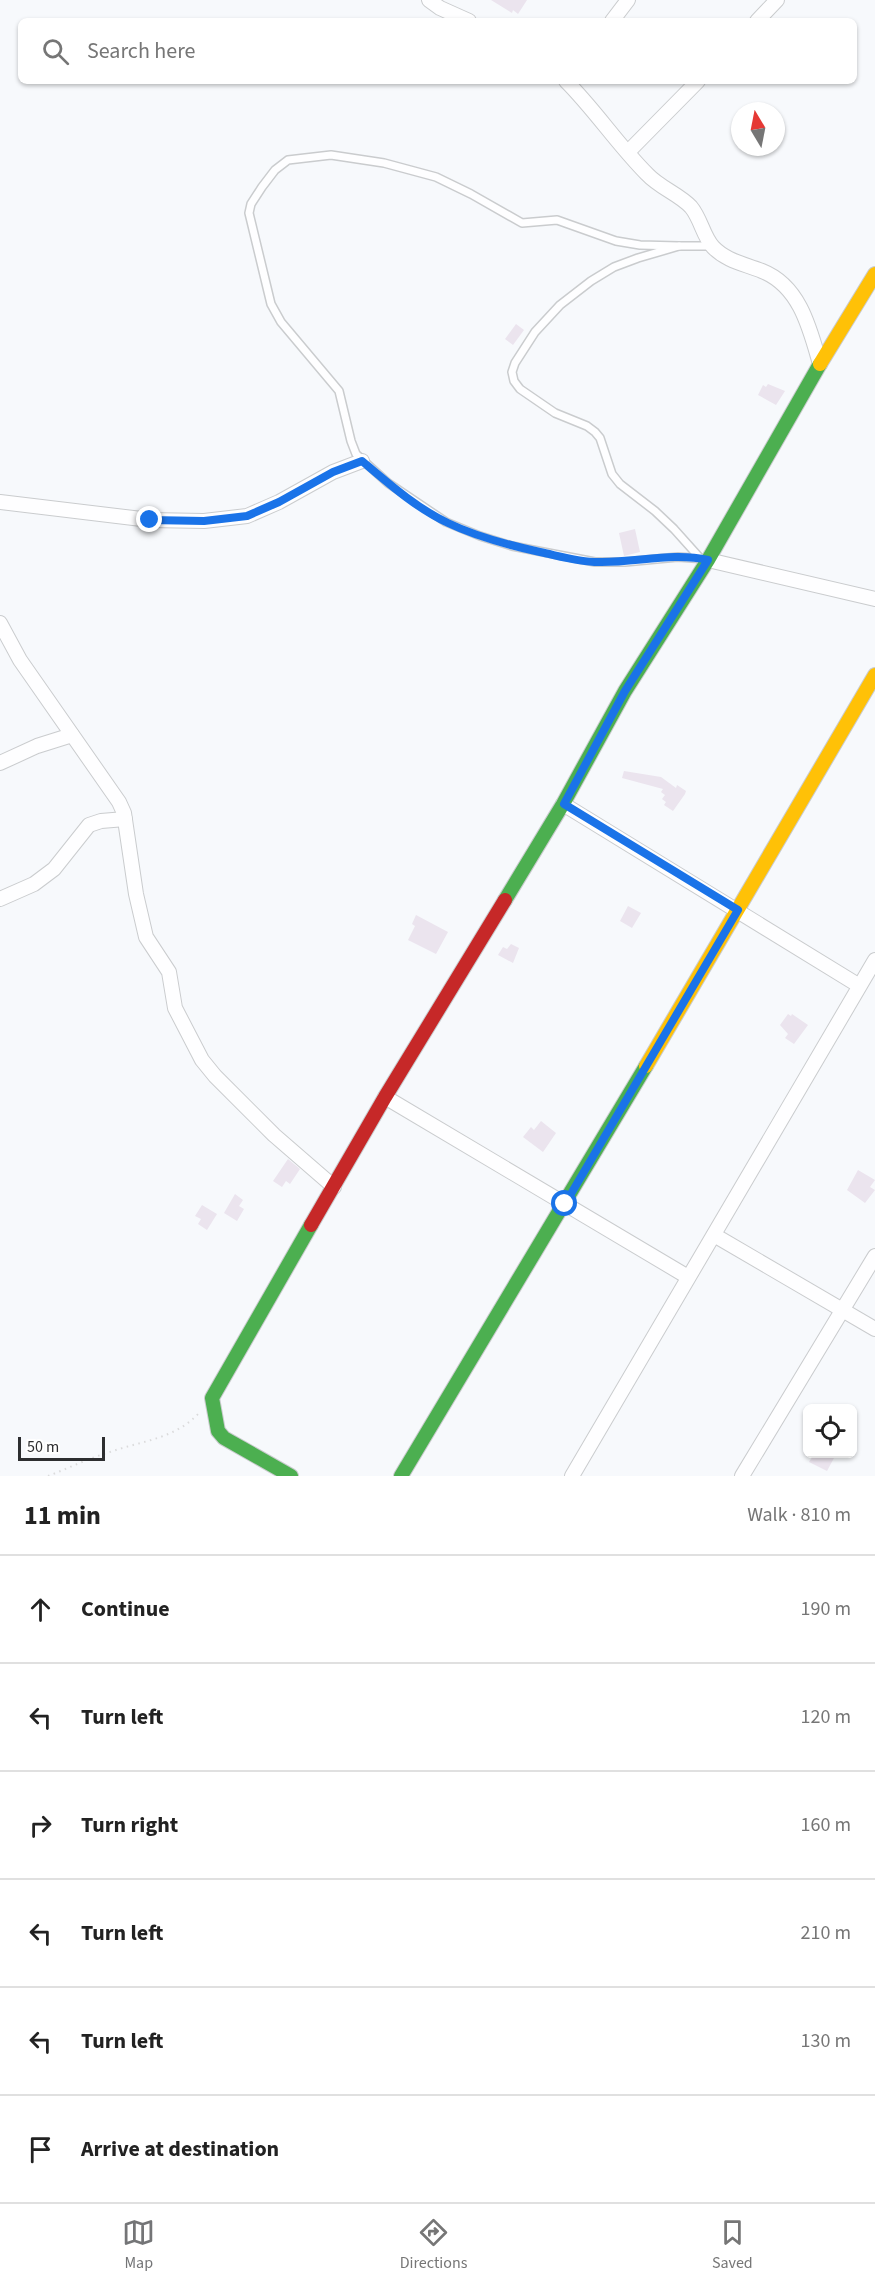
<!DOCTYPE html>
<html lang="en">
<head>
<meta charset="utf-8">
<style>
  :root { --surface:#fff; --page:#f2f2f2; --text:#222; --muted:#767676; --line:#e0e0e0; --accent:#747577 }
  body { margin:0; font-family:"Source Sans 3",sans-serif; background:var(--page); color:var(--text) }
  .controls { position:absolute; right:18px; bottom:18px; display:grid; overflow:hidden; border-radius:9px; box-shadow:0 2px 4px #0004 }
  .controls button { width:54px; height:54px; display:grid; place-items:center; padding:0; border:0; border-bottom:2px solid var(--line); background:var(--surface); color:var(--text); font:30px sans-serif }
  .compass { position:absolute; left:731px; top:102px; width:54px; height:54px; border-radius:50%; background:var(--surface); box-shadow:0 2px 4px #0004; rotate:350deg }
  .scale { position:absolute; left:18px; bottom:15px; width:87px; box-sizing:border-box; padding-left:6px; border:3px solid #2d2e30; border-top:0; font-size:16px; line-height:21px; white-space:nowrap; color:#2d2e30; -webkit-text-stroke:4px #fff; paint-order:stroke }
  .stop { position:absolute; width:18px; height:18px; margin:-14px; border:4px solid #1a73e8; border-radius:50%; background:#fff }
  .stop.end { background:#1a73e8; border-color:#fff; box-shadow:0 2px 6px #0008 }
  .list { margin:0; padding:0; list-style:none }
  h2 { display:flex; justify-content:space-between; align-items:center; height:78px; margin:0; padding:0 24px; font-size:26px }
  h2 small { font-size:20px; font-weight:400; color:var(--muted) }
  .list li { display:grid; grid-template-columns:39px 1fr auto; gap:18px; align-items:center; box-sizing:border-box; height:108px; padding:0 24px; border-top:2px solid var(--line) }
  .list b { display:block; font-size:22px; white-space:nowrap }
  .list em { font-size:20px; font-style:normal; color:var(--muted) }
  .icon { flex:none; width:33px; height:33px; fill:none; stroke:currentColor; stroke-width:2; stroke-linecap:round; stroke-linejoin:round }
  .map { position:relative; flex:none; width:875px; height:1476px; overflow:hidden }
  .search { position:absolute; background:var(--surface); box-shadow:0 2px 4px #0004; left:18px; right:18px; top:18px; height:66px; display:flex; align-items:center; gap:15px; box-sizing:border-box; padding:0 21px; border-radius:9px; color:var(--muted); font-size:22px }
  .sheet { height:726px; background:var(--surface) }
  nav { display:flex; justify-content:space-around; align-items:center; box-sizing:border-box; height:84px; border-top:2px solid var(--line); background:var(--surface); font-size:16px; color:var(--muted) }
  nav a { display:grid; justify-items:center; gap:3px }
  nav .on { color:var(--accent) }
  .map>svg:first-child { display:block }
</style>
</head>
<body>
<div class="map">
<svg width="875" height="1476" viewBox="0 0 875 1476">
  <rect width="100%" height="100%" fill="#f7f9fc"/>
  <g fill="#ebe4ee">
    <polygon points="491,0 527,0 518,14 513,10 512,13"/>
    <polygon points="516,324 524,330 513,345 505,339"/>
    <polygon points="768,384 785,391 776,405 758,395 763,385 766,387"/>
    <polygon points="635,529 640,552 624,556 619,533"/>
    <polygon points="624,771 661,777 676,788 677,785 686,791 685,794 673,811 664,805 666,802 662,799 665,795 661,792 663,789 622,778"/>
    <polygon points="628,906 641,913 632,928 620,921"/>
    <polygon points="416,915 448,932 436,954 408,940 415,926 412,924"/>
    <polygon points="511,944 519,948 513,963 498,955 503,947 507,949"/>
    <polygon points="788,1014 791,1016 792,1014 808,1025 794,1044 785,1038 788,1034 780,1025"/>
    <polygon points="541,1121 556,1133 543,1152 523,1137 531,1127 534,1130"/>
    <polygon points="288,1159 300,1169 290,1184 286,1181 282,1187 273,1181"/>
    <polygon points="858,1170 875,1180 870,1187 875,1190 865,1203 847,1190"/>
    <polygon points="235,1194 243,1200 239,1206 244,1209 237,1221 224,1213"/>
    <polygon points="202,1205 217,1214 207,1230 198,1224 201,1219 195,1216"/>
    <polygon points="814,1454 827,1454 834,1458 827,1471 809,1462"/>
  </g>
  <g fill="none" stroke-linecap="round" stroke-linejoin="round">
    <defs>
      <g id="lane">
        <polyline points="679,246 640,245 616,241 557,220 522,223 471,194 436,177 384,163 331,155 288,160 275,170 262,187 251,204 249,213 271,304 281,322 339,391 351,441 356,454 388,483 446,522 480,536 512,546 595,562 625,562 678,557 706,559"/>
        <polyline points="700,558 674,529 655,511 620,484 612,474 600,438 595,432 587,426 555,413 520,389 514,381 512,372 515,363 535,332 560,305 591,281 614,267 638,258 679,246 712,246"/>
      </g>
      <g id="street">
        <polyline points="429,0 440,8 469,21"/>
        <polyline points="612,21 628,0"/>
        <polyline points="757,21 777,0"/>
        <path d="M566,81C595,110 618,145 647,174C660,188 679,194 691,207C701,219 703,236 713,247C726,261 745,264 762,271C800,286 810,329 820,364"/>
        <polyline points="628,152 698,81"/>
        <polyline points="0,502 150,520 204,521 247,516 279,502 333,472 362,461"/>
        <polyline points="708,560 875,599"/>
        <polyline points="0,623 20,660 119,802 124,813 136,894 146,937 169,972 175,1008 202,1060 215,1076 274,1135 334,1187"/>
        <polyline points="0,763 37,746 72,735"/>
        <polyline points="563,804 858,985"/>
        <polyline points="0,899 34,884 54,869 89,825 101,821 125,819"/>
        <polyline points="385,1097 688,1277"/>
        <polyline points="714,1235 875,1329"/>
        <polyline points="572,1476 875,960"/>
        <polyline points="742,1476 875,1256"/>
      </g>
      <g id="fast">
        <polyline points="505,900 563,804 625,691 708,560 820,364"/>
        <polyline points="291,1476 224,1438 218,1431 212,1398 311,1225"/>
        <polyline points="401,1476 646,1066"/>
      </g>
      <g id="slow">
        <polyline points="820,364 875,274"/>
        <polyline points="646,1066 875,675"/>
      </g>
      <polyline id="jam" points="311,1225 385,1097 505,900"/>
    </defs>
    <use href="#lane" stroke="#caccce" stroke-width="10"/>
    <use href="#street" stroke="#caccce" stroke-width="16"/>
    <use href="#fast" stroke="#caccce" stroke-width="16"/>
    <use href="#slow" stroke="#caccce" stroke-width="16"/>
    <use href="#jam" stroke="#caccce" stroke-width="16"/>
    <path stroke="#dbdbdc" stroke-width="2" stroke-dasharray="1.5 4.5" stroke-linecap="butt" d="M48,1476C69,1468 89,1458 110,1452C141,1441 175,1439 199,1413"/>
    <use href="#lane" stroke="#fefeff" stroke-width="7"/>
    <use href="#street" stroke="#fefeff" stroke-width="14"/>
    <use href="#fast" stroke="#4caf50" stroke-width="14"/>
    <use href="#slow" stroke="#ffc107" stroke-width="14"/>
    <use href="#jam" stroke="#c62828" stroke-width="14"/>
  </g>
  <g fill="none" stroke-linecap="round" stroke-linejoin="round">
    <path stroke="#1a73e8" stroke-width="8" d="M150,520L204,521L247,516L279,502L333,472L362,461C388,483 416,508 448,523C477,537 508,545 540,552C559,556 579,562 598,562C635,563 672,552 708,560L625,691L564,804L738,910L565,1204"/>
  </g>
</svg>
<div class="controls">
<button><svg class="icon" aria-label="locate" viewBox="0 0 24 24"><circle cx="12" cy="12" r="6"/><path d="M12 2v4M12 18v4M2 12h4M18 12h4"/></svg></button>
</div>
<svg class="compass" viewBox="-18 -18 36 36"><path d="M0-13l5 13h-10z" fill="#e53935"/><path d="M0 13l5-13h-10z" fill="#767676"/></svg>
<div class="scale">50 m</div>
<div class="stop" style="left:565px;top:1204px"></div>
<div class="stop end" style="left:150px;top:520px"></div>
<div class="search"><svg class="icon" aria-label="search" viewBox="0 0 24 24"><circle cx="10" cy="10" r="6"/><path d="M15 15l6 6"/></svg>Search here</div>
</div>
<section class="sheet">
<h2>11 min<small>Walk · 810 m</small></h2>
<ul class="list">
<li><svg class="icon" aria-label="ahead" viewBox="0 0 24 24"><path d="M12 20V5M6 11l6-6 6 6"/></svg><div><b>Continue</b></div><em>190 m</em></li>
<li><svg class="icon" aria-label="left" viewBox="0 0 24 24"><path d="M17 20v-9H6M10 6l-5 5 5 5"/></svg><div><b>Turn left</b></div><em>120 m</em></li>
<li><svg class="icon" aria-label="right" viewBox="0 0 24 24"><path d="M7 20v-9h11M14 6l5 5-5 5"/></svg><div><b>Turn right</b></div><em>160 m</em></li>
<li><svg class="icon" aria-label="left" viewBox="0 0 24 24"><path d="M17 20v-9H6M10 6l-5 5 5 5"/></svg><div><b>Turn left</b></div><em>210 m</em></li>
<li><svg class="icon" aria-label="left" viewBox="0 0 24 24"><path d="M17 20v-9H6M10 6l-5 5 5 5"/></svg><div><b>Turn left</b></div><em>130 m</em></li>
<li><svg class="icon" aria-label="arrive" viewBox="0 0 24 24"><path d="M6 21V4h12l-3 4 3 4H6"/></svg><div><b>Arrive at destination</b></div></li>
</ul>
</section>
<nav>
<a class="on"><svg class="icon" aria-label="map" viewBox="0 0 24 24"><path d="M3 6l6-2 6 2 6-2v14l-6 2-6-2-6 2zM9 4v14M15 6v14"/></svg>Map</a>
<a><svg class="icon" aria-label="directions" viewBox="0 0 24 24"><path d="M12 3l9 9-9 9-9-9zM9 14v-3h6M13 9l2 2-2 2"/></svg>Directions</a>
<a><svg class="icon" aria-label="saved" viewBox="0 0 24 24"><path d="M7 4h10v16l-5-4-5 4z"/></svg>Saved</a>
</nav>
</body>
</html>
